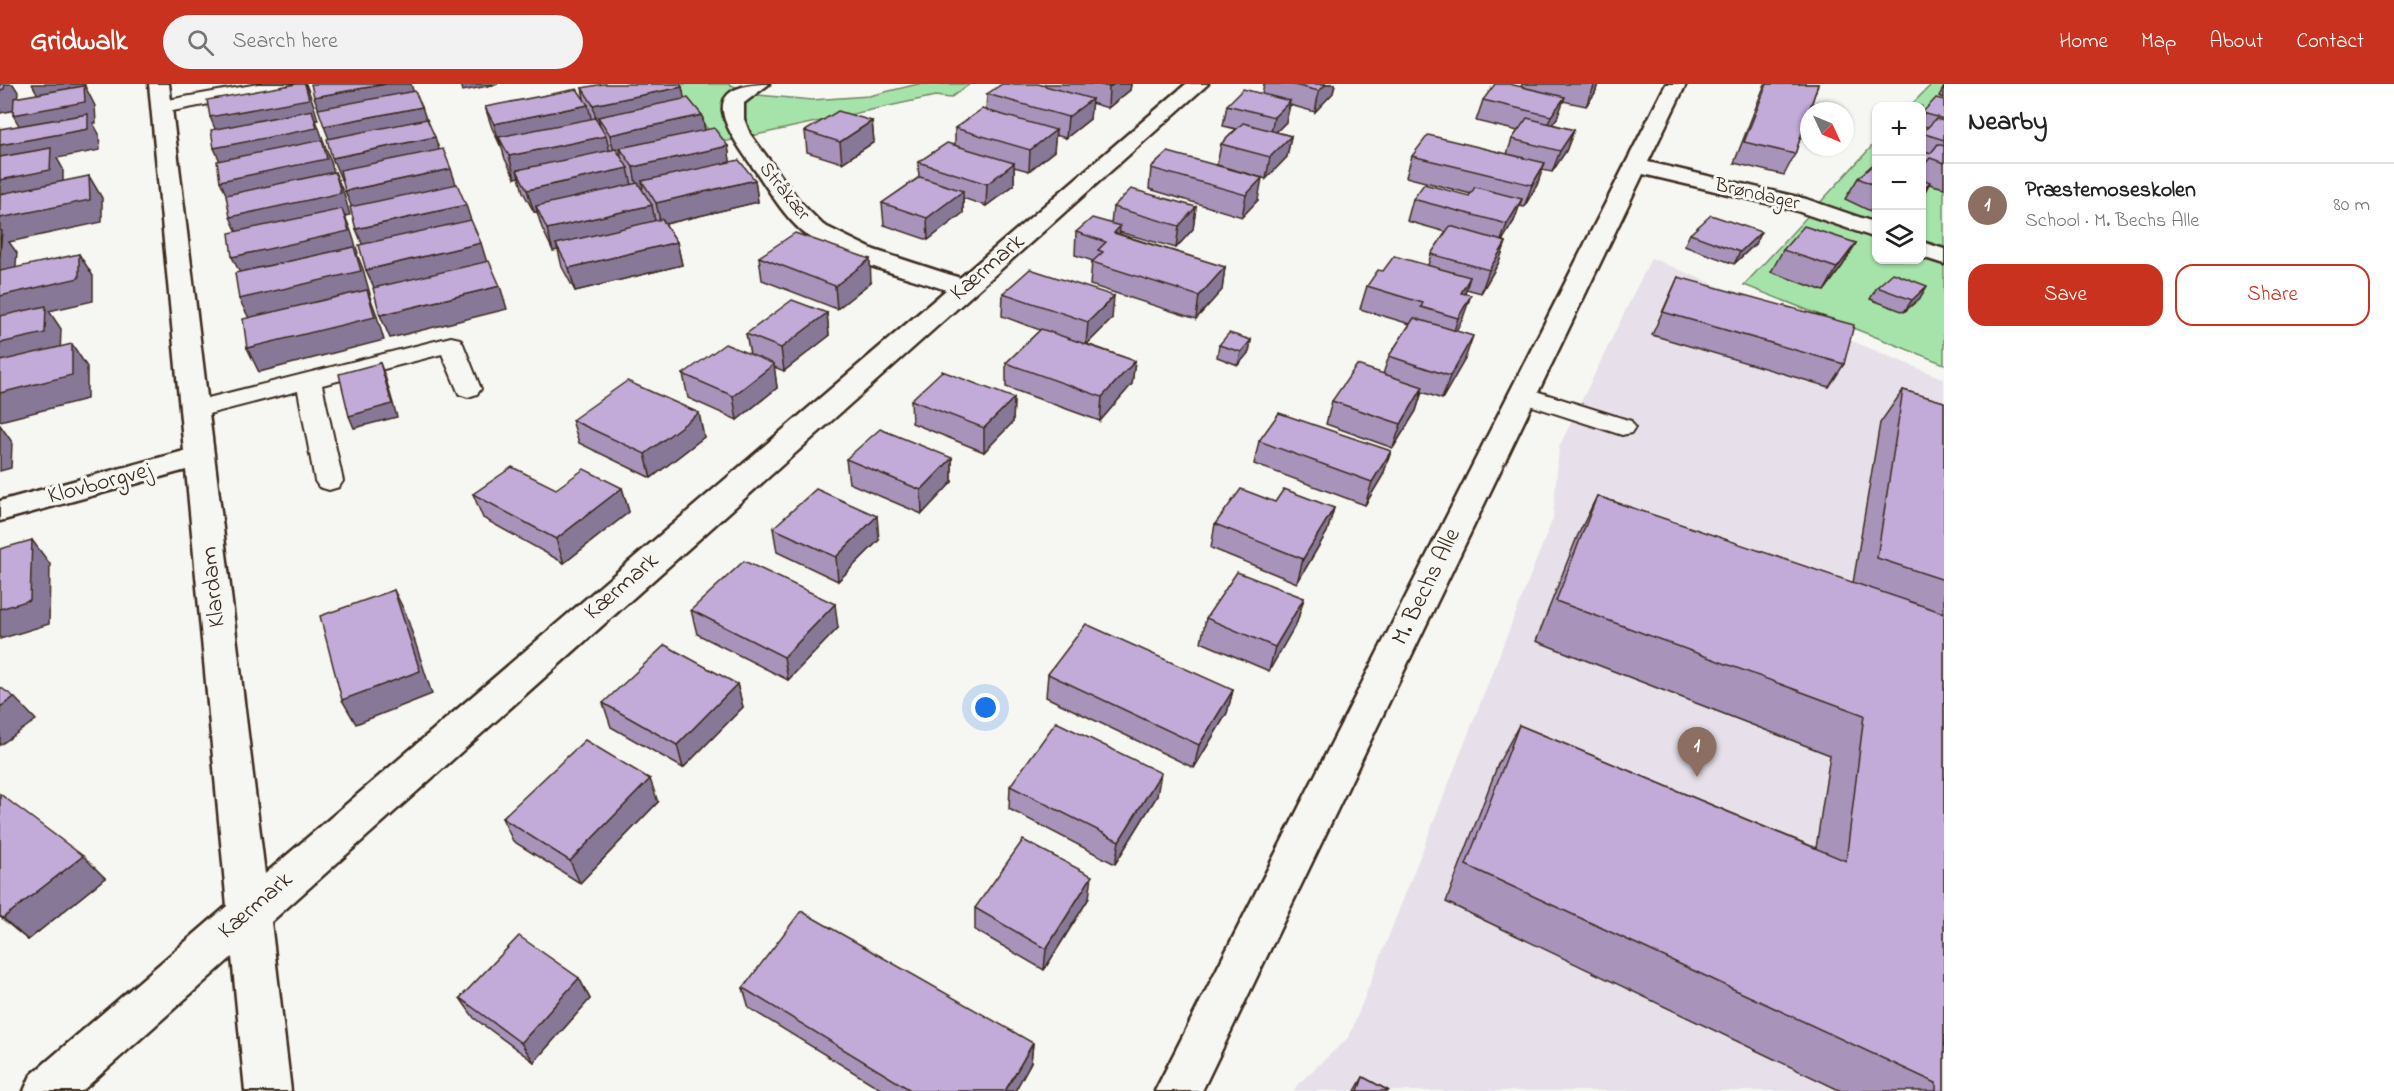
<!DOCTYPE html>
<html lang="en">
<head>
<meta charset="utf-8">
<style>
  :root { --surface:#fff; --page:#f2f2f2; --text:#222; --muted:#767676; --line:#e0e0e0; --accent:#c8321e }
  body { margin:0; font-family:"Indie Flower",sans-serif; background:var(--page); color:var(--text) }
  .controls { position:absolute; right:18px; top:18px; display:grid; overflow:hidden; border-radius:12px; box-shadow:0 2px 4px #0004 }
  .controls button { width:54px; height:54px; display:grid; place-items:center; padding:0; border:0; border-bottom:2px solid var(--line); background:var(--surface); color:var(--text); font:30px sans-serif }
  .compass { position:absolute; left:1800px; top:18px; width:54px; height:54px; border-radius:50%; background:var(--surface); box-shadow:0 2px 4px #0004; rotate:134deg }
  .you { position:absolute; left:986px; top:624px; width:21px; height:21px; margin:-15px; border:4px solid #fff; border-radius:50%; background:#1a73e8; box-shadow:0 0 0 9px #1a73e833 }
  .badge { display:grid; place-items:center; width:39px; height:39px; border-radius:50%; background:var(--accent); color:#fff; font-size:20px; font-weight:700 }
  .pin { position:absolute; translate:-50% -50px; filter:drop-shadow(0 2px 3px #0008) }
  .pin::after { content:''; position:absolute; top:32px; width:21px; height:18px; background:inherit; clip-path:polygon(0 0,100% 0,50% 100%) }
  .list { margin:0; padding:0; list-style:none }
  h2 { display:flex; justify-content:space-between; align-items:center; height:78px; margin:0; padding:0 24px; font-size:26px }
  h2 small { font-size:20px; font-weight:400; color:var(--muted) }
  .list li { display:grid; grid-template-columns:39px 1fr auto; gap:18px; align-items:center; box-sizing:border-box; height:84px; padding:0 24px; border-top:2px solid var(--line) }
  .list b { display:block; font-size:22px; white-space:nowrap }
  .list p { margin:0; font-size:20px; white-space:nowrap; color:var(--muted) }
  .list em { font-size:20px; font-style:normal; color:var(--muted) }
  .actions { display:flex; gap:12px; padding:18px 24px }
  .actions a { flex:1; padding:14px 0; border:2px solid var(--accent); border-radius:18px; text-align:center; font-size:21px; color:var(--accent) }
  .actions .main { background:var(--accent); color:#fff }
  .icon { flex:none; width:33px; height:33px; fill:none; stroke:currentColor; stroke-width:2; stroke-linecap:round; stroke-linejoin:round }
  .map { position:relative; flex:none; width:1944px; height:1007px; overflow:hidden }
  header { display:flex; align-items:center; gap:36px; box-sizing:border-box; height:84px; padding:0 30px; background:var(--accent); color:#fff }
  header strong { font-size:28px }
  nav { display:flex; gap:33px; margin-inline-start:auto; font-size:21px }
  .search { width:420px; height:54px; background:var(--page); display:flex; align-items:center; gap:15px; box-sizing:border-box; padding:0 21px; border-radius:33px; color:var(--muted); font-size:22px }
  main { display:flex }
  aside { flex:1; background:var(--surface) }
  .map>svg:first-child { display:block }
</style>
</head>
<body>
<header>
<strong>Gridwalk</strong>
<div class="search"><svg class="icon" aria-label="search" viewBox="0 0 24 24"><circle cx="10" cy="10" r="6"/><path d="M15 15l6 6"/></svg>Search here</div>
<nav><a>Home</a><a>Map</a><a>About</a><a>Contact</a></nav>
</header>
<main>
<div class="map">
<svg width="1944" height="1007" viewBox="0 0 1944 1007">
  <rect width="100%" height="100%" fill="#f6f6f2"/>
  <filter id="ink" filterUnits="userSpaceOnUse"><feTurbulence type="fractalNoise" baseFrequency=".0167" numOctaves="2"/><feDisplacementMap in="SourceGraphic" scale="12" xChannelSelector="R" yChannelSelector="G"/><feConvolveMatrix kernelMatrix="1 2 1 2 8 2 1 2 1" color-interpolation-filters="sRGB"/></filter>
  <g filter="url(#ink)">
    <polygon fill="#e7e0ea" points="1651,174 1944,295 1944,1007 1294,1007 1297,1001 1349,953 1553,434 1559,363"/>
    <g fill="#a6e3aa" stroke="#708664" stroke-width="1.5">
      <polygon points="671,0 728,0 758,11 812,16 869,12 918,0 970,0 950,14 935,12 719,59"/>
      <polygon points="1932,0 1944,0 1944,280 1744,201 1876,58 1876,176 1922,176 1922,22 1910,22"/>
    </g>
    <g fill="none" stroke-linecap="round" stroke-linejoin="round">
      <defs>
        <g id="service">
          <polygon points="258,0 297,0 288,5 162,29 153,23 162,17"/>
          <polygon points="451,253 460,255 463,260 481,305 477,310 468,313 459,310 442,270 322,301 343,397 339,403 329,406 319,403 315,397 298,307 193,334 184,332 180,326 184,320"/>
          <polygon points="1523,303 1631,337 1635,343 1631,349 1622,351 1514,316 1510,311 1514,306"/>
        </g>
        <g id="minor">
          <path d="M149,0H169L265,790L946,206C901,190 850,180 809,153C787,137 772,111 757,89C732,53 689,0 769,0L744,19V35L750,50L800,118L823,141L874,166L960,194L1186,0H1208L271,838L291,1007H245L232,873L82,1007H24L31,991L227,822L186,386L0,437V417L184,367Z"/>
          <polygon points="1666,0 1686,0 1648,78 1806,115 1876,139 1876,154 1791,125 1643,90 1202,1007 1155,1007"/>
          <polygon points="1922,158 1944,165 1944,180 1922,173"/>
        </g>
      </defs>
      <use href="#service" stroke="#3b2a1e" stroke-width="4"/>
      <use href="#minor" stroke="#3b2a1e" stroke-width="5"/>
      <use href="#service" fill="#f6f6f2" fill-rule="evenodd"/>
      <use href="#minor" fill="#f6f6f2" fill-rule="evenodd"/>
    </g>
    <g fill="#a893bb" stroke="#3b2a1e" stroke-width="1.5">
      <polygon points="1045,0 1131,0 1130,6 1108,24 1091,19 1090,35 1066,54 1055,51 1054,67 1029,87 1014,83 1014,101 986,122 963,114 963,129 928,156 884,141 882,119 919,93 918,78 955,61 955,44 986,26 987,10 1045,2"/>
      <polygon points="1264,0 1335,0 1333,9 1315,28 1290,21 1286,38 1276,48 1291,52 1287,73 1266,95 1217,81 1221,60 1236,45 1223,42 1227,21 1262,10"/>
      <polygon points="1522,0 1598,0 1595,9 1586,22 1563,17 1557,34 1552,40 1574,46 1566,67 1552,88 1542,86 1537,101 1524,123 1519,122 1514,137 1502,156 1506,158 1498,180 1481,209 1466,205 1465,210 1463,234 1456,247 1465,275 1442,315 1422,308 1416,327 1393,364 1326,340 1332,317 1383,290 1389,272 1410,240 1360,225 1367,202 1383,187 1428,181 1431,170 1446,148 1407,137 1413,115 1469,112 1471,110 1406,93 1412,72 1507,70 1512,55 1518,47 1476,37 1483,16 1521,3"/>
      <polygon points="1765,0 1818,0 1795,70 1784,91 1734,79"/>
      <polygon points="682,3 684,15 702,31 705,46 728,62 730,78 755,96 758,118 665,140 677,158 682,181 575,207 562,183 558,166 553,167 542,144 537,128 534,128 523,108 519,93 515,94 505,75 501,61 500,61 492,44 485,23 584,15 582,4"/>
      <polygon points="1944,3 1944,14 1939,12"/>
      <polygon points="1944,16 1944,104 1929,100 1922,113 1922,50 1928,43 1922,42 1922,29"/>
      <polygon points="872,37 874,58 842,79 807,68 805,47"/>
      <polygon points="1168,68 1258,116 1242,133 1149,105 1151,84"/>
      <polygon points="1876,78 1876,126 1873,125 1870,127 1845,115 1858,94"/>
      <polygon points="1113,123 1196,123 1193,145 1176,164 1119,148 1119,150 1225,183 1222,206 1196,235 1090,201 1092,178 1093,177 1075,171 1076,148 1111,140"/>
      <polygon points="1690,150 1755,160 1734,180 1684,162"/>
      <polygon points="1856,159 1843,181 1824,207 1771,188 1783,166"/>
      <polygon points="759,173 871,198 837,225 762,196"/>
      <polygon points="1678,193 1844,280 1829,303 1652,251"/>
      <polygon points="1877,203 1920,214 1904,228 1870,215"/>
      <polygon points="1003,209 1112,235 1087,260 1135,277 1132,300 1100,337 1006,303 1006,279 1040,246 1002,232"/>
      <polygon points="827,229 829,252 784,287 774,283 777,304 737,336 688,314 683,290 750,270 746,250"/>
      <polygon points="1251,256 1249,268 1238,281 1217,273 1219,261"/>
      <polygon points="1903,306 1944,318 1944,1007 1841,1007 1446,818 1498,680 1519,641 1816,764 1830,671 1536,557 1577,453 1597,412 1853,499 1880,339"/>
      <polygon points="1014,314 1013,338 984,368 912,339 911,316"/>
      <polygon points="572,336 704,353 651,394 579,359"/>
      <polygon points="1259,357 1391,367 1383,391 1365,421 1254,380"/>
      <polygon points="952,374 952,398 922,430 849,399 846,375"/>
      <polygon points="622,404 629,428 564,479 483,434 473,410 556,405"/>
      <polygon points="1275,418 1334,424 1327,448 1297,499 1211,464 1215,440"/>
      <polygon points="773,444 879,456 838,497 777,468"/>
      <polygon points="1304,514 1297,538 1269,587 1201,558 1206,534"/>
      <polygon points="691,526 838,544 788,596 697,550"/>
      <polygon points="1048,590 1233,606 1227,629 1194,684 1046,613"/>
      <polygon points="737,600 743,623 683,684 611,643 603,619"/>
      <polygon points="1010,702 1157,712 1115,780 1009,725"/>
      <polygon points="0,710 105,794 28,856 0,833"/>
      <polygon points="658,718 580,799 513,757 502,734"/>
      <polygon points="1089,814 1044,886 975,846 975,824"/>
      <polygon points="579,894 590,915 534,978 474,934 460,914"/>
      <polygon points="743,904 1033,959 1031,978 1015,1007 884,1007 749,924"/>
      <polygon points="1363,993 1389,1007 1355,1007"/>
    </g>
    <g fill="#887898" stroke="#3b2a1e" stroke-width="1.5">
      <polygon points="5,0 13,0 18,8 16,26 0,29 0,6"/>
      <polygon points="32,0 85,0 85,2 95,22 96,39 93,39 99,50 100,66 57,74 63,85 63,108 0,120 0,61 25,52 13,31 43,20"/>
      <polygon points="306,0 313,19 318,36 316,36 331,78 336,97 230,119 220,97 224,86 214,64 219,54 210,33"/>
      <polygon points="386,0 411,0 416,16 322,34 314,13"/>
      <polygon points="461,0 498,0 463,7"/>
      <polygon points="1114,0 1131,0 1130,6 1108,24 1109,3"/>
      <polygon points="1326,0 1335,0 1333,9 1315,28 1319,7"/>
      <polygon points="1595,0 1598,0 1595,9 1586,22"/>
      <polygon points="682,3 686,23 598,33 600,41 597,42 593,21"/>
      <polygon points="1565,13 1557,34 1543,53 1551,32"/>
      <polygon points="1092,15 1090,35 1066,54 1068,33"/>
      <polygon points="1290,17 1286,38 1270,54 1274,33"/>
      <polygon points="588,21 593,42 499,53 501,61 500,61 494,40"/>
      <polygon points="422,23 429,44 332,63 324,42"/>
      <polygon points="702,31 706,52 620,64 621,70 615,72 610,51"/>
      <polygon points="872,37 874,58 842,79 840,58"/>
      <polygon points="1056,46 1054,67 1029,87 1030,66"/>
      <polygon points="1574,46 1566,67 1552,88 1560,67"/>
      <polygon points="606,52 611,73 517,86 519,93 515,94 509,72"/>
      <polygon points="1291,52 1287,73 1266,95 1270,73"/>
      <polygon points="435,53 442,74 341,95 332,74"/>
      <polygon points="728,62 731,84 642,97 643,104 637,105 633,83"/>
      <polygon points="1014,79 1014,101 986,122 987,100"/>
      <polygon points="1545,79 1537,101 1524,123 1532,101"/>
      <polygon points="628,84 633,106 536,122 537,128 534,128 527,106"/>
      <polygon points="451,85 458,106 354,129 345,107"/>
      <polygon points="335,88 344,110 350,131 345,132 351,147 358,169 357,170 363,185 370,210 369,210 376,229 384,256 259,288 247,264 251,238 239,215 243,195 232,173 240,155 230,133"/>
      <polygon points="89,92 102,114 102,138 9,158 17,169 15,194 0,197 0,134"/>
      <polygon points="1262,94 1258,116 1242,133 1246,111"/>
      <polygon points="755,96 758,118 661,141 656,119"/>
      <polygon points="1930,98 1922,113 1922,106"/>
      <polygon points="963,107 963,129 928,156 927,134"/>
      <polygon points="1522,115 1514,137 1499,162 1507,140"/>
      <polygon points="1876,117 1876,120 1873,125 1870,127"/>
      <polygon points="466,121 473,143 365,167 356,145"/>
      <polygon points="652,121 656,143 556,160 558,166 553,167 547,145"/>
      <polygon points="1196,123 1193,145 1176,164 1179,142"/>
      <polygon points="1120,142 1118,165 1114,149"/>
      <polygon points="1761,148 1755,160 1734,180 1740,168"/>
      <polygon points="677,158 682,181 575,207 569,184"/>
      <polygon points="1506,158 1498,180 1481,209 1489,186"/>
      <polygon points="481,159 488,182 376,208 366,186"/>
      <polygon points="1856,159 1843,181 1824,207 1837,184"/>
      <polygon points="79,170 93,192 93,217 49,227 61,245 60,272 0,286 0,212"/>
      <polygon points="870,175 871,198 837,225 835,202"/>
      <polygon points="1225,183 1222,206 1196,235 1199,212"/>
      <polygon points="1470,193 1463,216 1461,209"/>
      <polygon points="500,202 507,225 390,254 380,231"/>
      <polygon points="1927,202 1920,214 1904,228 1912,216"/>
      <polygon points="1471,211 1463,234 1451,257 1458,234"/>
      <polygon points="1114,212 1112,235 1086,261 1088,238"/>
      <polygon points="827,229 829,252 784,287 781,264"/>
      <polygon points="1473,252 1465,275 1442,315 1450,292"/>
      <polygon points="1251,256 1249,268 1238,281 1241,268"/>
      <polygon points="72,260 87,283 87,315 0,337 0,309"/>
      <polygon points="1135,277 1132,300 1100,337 1102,313"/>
      <polygon points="380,279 385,292 397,333 354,344 349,332"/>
      <polygon points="774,280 777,304 737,336 733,312"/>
      <polygon points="1423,303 1416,327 1393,364 1401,340"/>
      <polygon points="1014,314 1013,338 984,368 984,344"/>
      <polygon points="699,329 704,353 651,394 645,370"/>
      <polygon points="0,341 12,358 11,384 0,387"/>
      <polygon points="1391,367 1383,391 1365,421 1372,398"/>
      <polygon points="952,374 952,398 922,430 921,406"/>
      <polygon points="622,404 629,428 564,479 556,455"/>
      <polygon points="1334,424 1327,448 1297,499 1303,475"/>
      <polygon points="877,432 879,456 838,497 836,473"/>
      <polygon points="32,456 50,480 49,540 0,555 0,525"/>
      <polygon points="394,506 406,530 432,610 356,640 342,616"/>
      <polygon points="1304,514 1297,538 1269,587 1275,563"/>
      <polygon points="835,520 838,544 788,596 784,573"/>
      <polygon points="737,600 743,623 683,684 677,661"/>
      <polygon points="1233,606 1227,629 1194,684 1199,661"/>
      <polygon points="14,613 36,636 0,661 0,623"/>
      <polygon points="1161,689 1157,712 1115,780 1119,757"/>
      <polygon points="650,695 658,718 580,799 570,777"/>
      <polygon points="83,772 105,794 28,856 3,834"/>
      <polygon points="1092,792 1089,814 1044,886 1046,865"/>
      <polygon points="579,894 590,915 534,978 521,959"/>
      <polygon points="1033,959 1031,978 1015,1007 1005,1007"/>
    </g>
    <g fill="#c3abd9" stroke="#3b2a1e" stroke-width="1.5">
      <polygon points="0,0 5,0 4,5 0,6"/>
      <polygon points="296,0 305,0 309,15 210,33 207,16"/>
      <polygon points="311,0 386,0 314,13"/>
      <polygon points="603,0 680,0 682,3 593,21 582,4"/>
      <polygon points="1002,0 1038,0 1092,15 1068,33 987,10"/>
      <polygon points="1097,0 1114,0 1109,3"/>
      <polygon points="1290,0 1326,0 1319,7"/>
      <polygon points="1495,0 1509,0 1565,13 1551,32 1483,16"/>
      <polygon points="1767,0 1818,0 1795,70 1744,58"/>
      <polygon points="84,2 85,18 13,31 14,14"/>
      <polygon points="577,5 588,21 494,40 485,23"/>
      <polygon points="1243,5 1290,17 1274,33 1227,21"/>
      <polygon points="415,7 422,23 324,42 318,25"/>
      <polygon points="688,14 702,31 610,51 598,33"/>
      <polygon points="1936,14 1944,16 1944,35 1922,29"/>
      <polygon points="982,25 1056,46 1030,66 955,44"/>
      <polygon points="312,26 317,44 214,64 211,46"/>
      <polygon points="838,27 872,37 840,58 805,47"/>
      <polygon points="88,30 88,45 0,61 0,45"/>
      <polygon points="595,34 606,52 509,72 499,53"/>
      <polygon points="1527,34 1574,46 1560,67 1512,55"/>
      <polygon points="427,35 435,53 332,74 327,55"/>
      <polygon points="1936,35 1944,37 1944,56 1922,49"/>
      <polygon points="1243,39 1291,52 1270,73 1221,60"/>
      <polygon points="714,44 728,62 633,83 620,64"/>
      <polygon points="1428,51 1545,79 1532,101 1412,72"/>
      <polygon points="322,56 327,75 220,97 217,77"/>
      <polygon points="947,59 1014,79 987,100 918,78"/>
      <polygon points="1938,60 1944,62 1944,79 1930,74 1926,79 1922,78 1922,66 1931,69"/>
      <polygon points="51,64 50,86 0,96 0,73"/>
      <polygon points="443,65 451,85 345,107 340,86"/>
      <polygon points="616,65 628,84 527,106 517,86"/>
      <polygon points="1168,68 1262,94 1246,111 1151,84"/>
      <polygon points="739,76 755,96 656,119 642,97"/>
      <polygon points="1876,78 1876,102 1858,94"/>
      <polygon points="335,88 341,109 230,133 226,111"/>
      <polygon points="89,92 90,116 0,134 0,110"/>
      <polygon points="920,93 963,107 927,134 882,119"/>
      <polygon points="1922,95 1930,98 1922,106"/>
      <polygon points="638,99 652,121 547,145 536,122"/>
      <polygon points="457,100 466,121 356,145 350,123"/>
      <polygon points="1424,100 1469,112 1475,103 1522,115 1507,140 1413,115"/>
      <polygon points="1131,105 1196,123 1179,142 1113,123"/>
      <polygon points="342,125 349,147 232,173 229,149"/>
      <polygon points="1711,131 1761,148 1740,168 1690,150"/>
      <polygon points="1092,134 1120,142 1114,149 1225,183 1199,212 1092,178 1103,168 1098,166 1106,158 1076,148"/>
      <polygon points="662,135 677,158 569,184 556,160"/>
      <polygon points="471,136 481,159 366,186 359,161"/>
      <polygon points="1450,142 1506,158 1489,186 1431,170"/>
      <polygon points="1804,142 1856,159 1837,184 1783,166"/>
      <polygon points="0,147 2,147 0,172"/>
      <polygon points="795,149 870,175 835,202 759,173"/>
      <polygon points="354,163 361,187 239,215 235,189"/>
      <polygon points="79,170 79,194 0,212 0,187"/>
      <polygon points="1394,172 1470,193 1461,209 1471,211 1458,234 1421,223 1423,219 1367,202 1378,186 1383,187"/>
      <polygon points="489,177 500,202 380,231 373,204"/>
      <polygon points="1030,185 1114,212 1088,238 1003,209"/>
      <polygon points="1893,189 1927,202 1912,216 1877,203"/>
      <polygon points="1678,193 1854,241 1844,280 1663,228"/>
      <polygon points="367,206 375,233 247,264 243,235"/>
      <polygon points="792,216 827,229 781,264 746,250"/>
      <polygon points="46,222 45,249 0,259 0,232"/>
      <polygon points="1414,234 1473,252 1450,292 1389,272"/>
      <polygon points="1041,245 1135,277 1102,313 1006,279"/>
      <polygon points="1229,249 1251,256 1241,268 1219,261"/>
      <polygon points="72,260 72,291 0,309 0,277"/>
      <polygon points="725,260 774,280 733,312 683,290"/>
      <polygon points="380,279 392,320 349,332 339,290"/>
      <polygon points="1357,281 1423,303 1401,340 1332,317"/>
      <polygon points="942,287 1014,314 984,344 911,316"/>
      <polygon points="627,297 699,329 645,370 572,336"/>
      <polygon points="1903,306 1944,318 1944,496 1877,474"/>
      <polygon points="1279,329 1391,367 1372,398 1259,357"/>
      <polygon points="880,345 952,374 921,406 846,375"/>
      <polygon points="512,383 556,405 584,385 622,404 556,455 473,410"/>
      <polygon points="816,405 877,432 836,473 773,444"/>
      <polygon points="1241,405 1275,418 1284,405 1334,424 1303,475 1215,440"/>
      <polygon points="1597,412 1944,529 1944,1007 1936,1007 1936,999 1466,781 1519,641 1846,777 1864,631 1556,517"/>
      <polygon points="32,456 30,516 0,525 0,465"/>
      <polygon points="744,477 835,520 784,573 691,526"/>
      <polygon points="1237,488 1304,514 1275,563 1206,534"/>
      <polygon points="394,506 420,587 342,616 320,532"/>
      <polygon points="1086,540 1233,606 1199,661 1048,590"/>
      <polygon points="665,561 737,600 677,661 603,619"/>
      <polygon points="0,603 14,613 0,623"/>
      <polygon points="1056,638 1161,689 1119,757 1010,702"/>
      <polygon points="585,656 650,695 570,777 502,734"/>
      <polygon points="0,710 83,772 3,834 0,832"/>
      <polygon points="1023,756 1092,792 1046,865 975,824"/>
      <polygon points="801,827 1033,959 1005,1007 912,1007 743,904"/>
      <polygon points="519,852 579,894 521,959 460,914"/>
      <polygon points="1363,993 1389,1007 1358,1007"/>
    </g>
  </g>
  <g text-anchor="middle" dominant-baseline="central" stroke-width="6" stroke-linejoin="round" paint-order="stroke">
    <g font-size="20" fill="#3b2a1e" stroke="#f6f6f2">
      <text transform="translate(784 108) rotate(51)">Stråkær</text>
      <text transform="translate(1757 111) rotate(13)">Brøndager</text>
    </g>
    <g font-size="24" fill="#3b2a1e" stroke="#f6f6f2">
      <text transform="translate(988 184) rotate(-41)">Kærmark</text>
      <text transform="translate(100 400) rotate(-15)">Klovborgvej</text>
      <text transform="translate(214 503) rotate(-96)">Klardam</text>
      <text transform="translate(622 503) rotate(-41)">Kærmark</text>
      <text transform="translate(1427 503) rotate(-64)">M. Bechs Alle</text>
      <text transform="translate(256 822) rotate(-41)">Kærmark</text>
    </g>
  </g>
</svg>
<div class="controls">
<button>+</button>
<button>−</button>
<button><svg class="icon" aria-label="layers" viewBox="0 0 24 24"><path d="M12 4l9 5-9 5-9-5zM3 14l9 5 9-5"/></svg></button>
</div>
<svg class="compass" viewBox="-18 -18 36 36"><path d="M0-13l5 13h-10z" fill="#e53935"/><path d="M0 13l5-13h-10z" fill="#767676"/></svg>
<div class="you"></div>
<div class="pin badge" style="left:1697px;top:693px;background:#8d6e63">1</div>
</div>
<aside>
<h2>Nearby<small></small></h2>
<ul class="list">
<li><span class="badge" style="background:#8d6e63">1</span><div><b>Præstemoseskolen</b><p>School · M. Bechs Alle</p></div><em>80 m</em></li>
</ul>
<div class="actions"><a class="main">Save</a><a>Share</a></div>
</aside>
</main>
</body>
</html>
